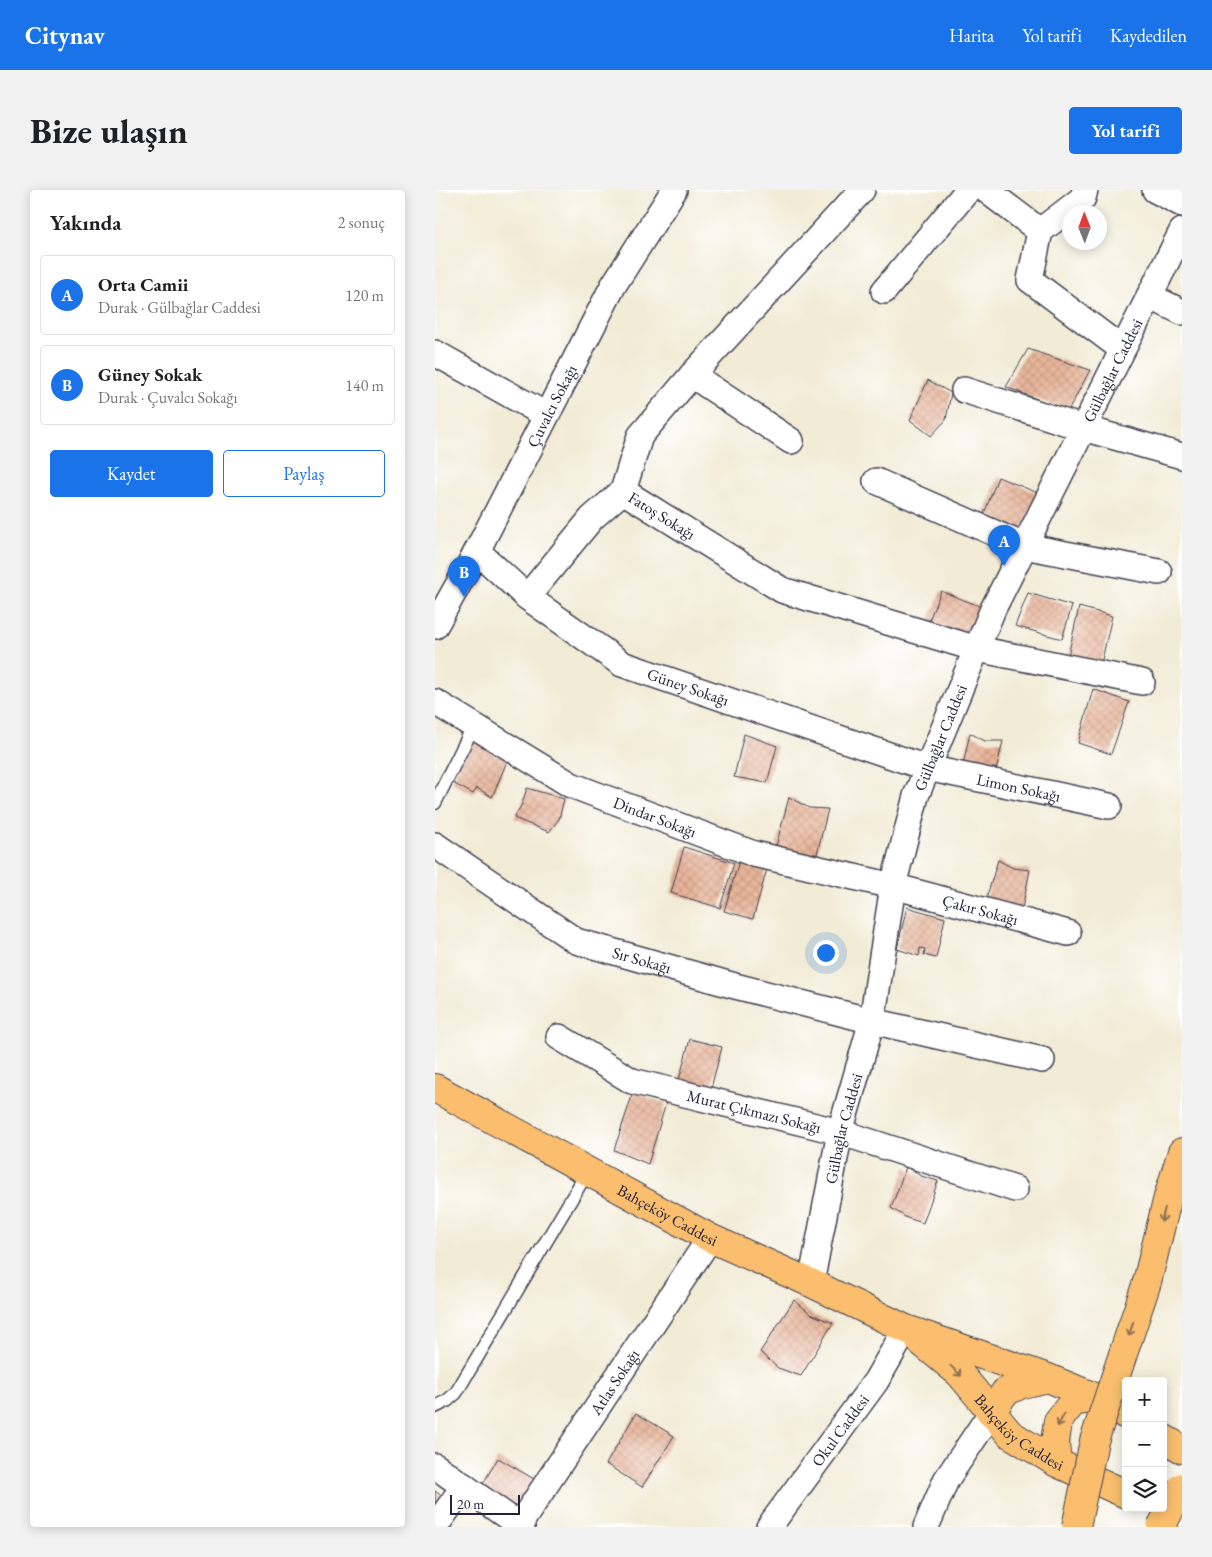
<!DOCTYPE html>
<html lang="tr">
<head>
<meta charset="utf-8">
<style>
  :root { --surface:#fff; --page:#f2f2f2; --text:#202124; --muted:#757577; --line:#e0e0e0; --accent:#1a73e8 }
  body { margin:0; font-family:"EB Garamond",serif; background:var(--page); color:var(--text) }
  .controls { position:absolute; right:15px; bottom:15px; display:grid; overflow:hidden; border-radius:5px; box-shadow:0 2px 12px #0003 }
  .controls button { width:45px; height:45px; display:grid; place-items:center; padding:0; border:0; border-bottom:1px solid var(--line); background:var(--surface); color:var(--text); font:25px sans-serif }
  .compass { position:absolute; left:627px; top:15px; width:45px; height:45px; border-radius:50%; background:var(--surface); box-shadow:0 2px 12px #0003; rotate:359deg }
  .scale { position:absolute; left:15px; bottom:12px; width:70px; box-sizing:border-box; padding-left:5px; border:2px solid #22223b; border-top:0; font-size:14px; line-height:18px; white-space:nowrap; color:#22223b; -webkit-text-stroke:4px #fff; paint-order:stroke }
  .you { position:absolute; left:390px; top:762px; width:18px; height:18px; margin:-12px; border:4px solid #fff; border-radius:50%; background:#1a73e8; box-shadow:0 0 0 8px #1a73e833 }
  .badge { display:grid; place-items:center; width:32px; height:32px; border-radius:50%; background:var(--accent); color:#fff; font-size:16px; font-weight:700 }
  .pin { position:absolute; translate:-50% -41px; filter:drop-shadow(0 1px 2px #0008) }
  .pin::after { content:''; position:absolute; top:26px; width:18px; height:15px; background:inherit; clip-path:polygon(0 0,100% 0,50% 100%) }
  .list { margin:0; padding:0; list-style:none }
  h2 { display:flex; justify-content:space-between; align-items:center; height:65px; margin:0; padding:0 20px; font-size:21px }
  h2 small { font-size:16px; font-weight:400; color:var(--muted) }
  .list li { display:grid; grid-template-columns:32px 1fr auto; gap:15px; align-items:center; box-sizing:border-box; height:80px; margin:0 10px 10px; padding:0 10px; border:1px solid var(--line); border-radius:5px }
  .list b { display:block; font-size:19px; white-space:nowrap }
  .list p { margin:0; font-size:16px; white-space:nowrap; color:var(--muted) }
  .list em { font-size:16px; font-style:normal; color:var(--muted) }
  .actions { display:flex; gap:10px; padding:15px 20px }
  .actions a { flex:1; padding:11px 0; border:1px solid var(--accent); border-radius:5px; text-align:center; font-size:18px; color:var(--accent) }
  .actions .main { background:var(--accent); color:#fff }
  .icon { flex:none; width:28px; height:28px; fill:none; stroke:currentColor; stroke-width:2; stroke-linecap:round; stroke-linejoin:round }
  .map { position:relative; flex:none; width:747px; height:1337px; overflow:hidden; border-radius:5px }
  header { display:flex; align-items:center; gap:30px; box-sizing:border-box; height:70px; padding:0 25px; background:var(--accent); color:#fff }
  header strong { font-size:24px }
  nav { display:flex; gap:28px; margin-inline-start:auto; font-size:18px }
  .intro { display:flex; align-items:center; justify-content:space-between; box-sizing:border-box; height:120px; padding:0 30px }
  h1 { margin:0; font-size:35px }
  .button { padding:12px 22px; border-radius:5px; background:var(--accent); color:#fff; font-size:18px; font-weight:700 }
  main { display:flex; gap:30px; padding:0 30px }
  aside { flex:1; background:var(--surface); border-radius:5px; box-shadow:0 2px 12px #0003 }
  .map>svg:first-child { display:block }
</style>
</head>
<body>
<header>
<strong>Citynav</strong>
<nav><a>Harita</a><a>Yol tarifi</a><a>Kaydedilen</a></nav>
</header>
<div class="intro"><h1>Bize ulaşın</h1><a class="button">Yol tarifi</a></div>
<main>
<aside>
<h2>Yakında<small>2 sonuç</small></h2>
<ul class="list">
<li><span class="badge">A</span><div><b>Orta Camii</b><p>Durak · Gülbağlar Caddesi</p></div><em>120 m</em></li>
<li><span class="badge">B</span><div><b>Güney Sokak</b><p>Durak · Çuvalcı Sokağı</p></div><em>140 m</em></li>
</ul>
<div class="actions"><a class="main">Kaydet</a><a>Paylaş</a></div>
</aside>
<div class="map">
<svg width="747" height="1337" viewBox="0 0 747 1337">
  <defs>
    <pattern id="building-cross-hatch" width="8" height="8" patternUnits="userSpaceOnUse" patternTransform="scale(1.25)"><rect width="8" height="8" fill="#e8b59a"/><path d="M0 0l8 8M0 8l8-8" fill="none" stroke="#c79b86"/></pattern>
  </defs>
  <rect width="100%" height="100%" fill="#fff"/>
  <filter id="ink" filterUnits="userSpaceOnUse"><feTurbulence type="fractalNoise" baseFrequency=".02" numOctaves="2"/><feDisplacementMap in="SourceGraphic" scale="10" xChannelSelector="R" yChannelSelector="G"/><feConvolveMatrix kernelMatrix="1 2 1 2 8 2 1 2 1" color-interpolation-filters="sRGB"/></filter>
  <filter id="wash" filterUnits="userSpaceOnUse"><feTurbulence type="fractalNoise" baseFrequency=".0096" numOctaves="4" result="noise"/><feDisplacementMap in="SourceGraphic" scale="20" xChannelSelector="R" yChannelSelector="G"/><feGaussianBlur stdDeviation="1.12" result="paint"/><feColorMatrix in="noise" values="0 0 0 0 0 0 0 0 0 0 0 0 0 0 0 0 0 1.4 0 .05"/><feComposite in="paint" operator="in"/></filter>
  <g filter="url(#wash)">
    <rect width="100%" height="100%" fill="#f2ebd5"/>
    <g id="blocks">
      <g fill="url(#building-cross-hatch)">
        <polygon points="593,159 655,180 633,221 571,197"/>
        <polygon points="493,190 516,203 511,230 496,246 475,230"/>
        <polygon points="563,287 603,303 586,340 549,324"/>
        <polygon points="506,401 552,419 538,453 492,435"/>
        <polygon points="593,403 637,416 627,449 580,436"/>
        <polygon points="644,417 677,426 666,474 633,466"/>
        <polygon points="658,499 694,512 676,564 643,553"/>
        <polygon points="535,543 550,551 568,551 560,585 528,575"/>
        <polygon points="309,544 342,556 332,593 299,587"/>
        <polygon points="39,547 73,569 57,607 42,598 38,604 16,592"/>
        <polygon points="92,598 129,609 124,629 114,642 79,628 87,614"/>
        <polygon points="354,607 374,618 393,619 380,672 340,660"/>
        <polygon points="249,657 299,673 285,718 236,703"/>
        <polygon points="563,670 578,678 595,680 587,719 551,709"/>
        <polygon points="304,671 332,679 318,729 289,721"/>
        <polygon points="472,717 510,728 501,768 489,765 490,759 485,758 484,766 462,759"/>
        <polygon points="255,849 287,857 276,898 244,890"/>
        <polygon points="199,900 216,909 231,913 213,974 179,960"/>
        <polygon points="471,977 486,986 503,991 488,1033 472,1028 456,1018"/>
        <polygon points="359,1110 376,1124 398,1133 366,1186 343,1178 325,1162"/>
        <polygon points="201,1223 239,1246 207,1297 171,1274"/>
        <polygon points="63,1268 99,1289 81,1318 46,1297"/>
        <polygon points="0,1301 11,1309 0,1324"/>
      </g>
    </g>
  </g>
  <g filter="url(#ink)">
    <use href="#blocks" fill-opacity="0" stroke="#414052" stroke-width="1"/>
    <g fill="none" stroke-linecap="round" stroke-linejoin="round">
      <defs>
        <g id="service">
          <polyline points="0,613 39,535"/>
          <polyline points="0,1217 12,1211 21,1203 153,981"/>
        </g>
        <g id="minor">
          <path id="s1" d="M427,0L257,185L205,246L188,301L347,400L542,459L707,492"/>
          <polyline points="551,0 605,41"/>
          <polyline points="720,0 747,14"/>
          <polyline points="605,41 595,90 687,159"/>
          <polyline points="605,41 648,8 650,0"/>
          <polyline points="449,101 533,0"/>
          <polyline points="714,106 747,122"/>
          <polyline points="0,163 111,225"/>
          <polyline points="257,185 356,251"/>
          <polyline points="529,200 648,238 747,266"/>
          <polyline points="441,291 589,356 724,382"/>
          <path id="s2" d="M42,361L92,407L187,474L492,578L674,616"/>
          <polyline points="92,407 157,328 188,301"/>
          <path id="s3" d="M0,436L42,361L178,96L239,0"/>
          <path id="s4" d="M0,512L136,595L319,664L458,696L633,743"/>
          <path id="s5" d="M0,655L141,751L300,796L437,831L607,870"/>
          <path id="s6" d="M124,847L197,891L405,942L580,999"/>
          <path id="s7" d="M376,1093L405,942L437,831L458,696L481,606L558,419L747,41"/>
          <polyline points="0,1276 87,1337"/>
          <path id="s8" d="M84,1335L275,1048"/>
          <polyline points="0,1337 29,1296"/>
          <path id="s9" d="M334,1337L441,1191L471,1139"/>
          <polyline points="491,1337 511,1290 556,1223"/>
        </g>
        <g id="primary">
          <path id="s10" d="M0,898L275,1048L376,1093L471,1139L613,1188L662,1208L691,1225"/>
          <polyline points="712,1092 733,1007 747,962"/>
          <path id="s11" d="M485,1151L525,1184L575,1244L622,1273L691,1304"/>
          <polyline points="556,1223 570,1202 587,1194 613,1188"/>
          <polyline points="728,1248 747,1259"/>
          <polyline points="622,1273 620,1253 623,1231 638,1212 662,1208"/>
        </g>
      </defs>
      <use href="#service" stroke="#414052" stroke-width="15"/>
      <use href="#minor" stroke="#414052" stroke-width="28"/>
      <use href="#primary" stroke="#414052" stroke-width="30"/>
      <use href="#service" stroke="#fff" stroke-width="12"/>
      <use href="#minor" stroke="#fff" stroke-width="25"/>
      <use href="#primary" stroke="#fabe6e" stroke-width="28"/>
      <defs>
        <g id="primary-bridge">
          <polyline points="641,1337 659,1251 712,1092"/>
          <polyline points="726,1337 747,1297"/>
        </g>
      </defs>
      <use href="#primary-bridge" stroke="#414052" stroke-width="30" stroke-linecap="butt"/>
      <use href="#primary-bridge" stroke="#fabe6e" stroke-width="28"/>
    </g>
    <defs><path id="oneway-shaft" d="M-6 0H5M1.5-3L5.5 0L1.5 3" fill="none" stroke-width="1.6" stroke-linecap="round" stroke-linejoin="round" transform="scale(1.25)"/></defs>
    <g stroke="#8e7054">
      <use href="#oneway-shaft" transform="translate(728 1025) rotate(104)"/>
      <use href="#oneway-shaft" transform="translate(696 1139) rotate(108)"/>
      <use href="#oneway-shaft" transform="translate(521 1181) rotate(43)"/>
      <use href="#oneway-shaft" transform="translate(626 1230) rotate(119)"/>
    </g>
  </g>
  <g text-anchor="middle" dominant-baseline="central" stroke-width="4.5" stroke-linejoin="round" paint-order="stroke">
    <g font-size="16" fill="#22223b" stroke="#fff">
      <text stroke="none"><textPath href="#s7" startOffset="968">Gülbağlar Caddesi</textPath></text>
      <text stroke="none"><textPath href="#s3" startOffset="249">Çuvalcı Sokağı</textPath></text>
      <text stroke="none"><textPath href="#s1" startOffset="435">Fatoş Sokağı</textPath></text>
      <text stroke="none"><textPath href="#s2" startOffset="254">Güney Sokağı</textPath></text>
      <text stroke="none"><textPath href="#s7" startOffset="562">Gülbağlar Caddesi</textPath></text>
      <text stroke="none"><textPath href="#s2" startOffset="600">Limon Sokağı</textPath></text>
      <text stroke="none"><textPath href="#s4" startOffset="249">Dindar Sokağı</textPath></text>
      <text stroke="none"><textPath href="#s4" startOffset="588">Çakır Sokağı</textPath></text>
      <text stroke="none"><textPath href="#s5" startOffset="239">Sır Sokağı</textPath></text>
      <text stroke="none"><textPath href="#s6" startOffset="211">Murat Çıkmazı Sokağı</textPath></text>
      <text stroke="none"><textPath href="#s7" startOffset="158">Gülbağlar Caddesi</textPath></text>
      <text stroke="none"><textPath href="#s10" startOffset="265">Bahçeköy Caddesi</textPath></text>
      <text stroke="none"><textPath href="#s8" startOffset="172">Atlas Sokağı</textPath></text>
      <text stroke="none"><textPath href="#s9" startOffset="120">Okul Caddesi</textPath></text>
      <text stroke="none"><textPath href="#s11" startOffset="136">Bahçeköy Caddesi</textPath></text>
    </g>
  </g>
</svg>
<div class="controls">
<button>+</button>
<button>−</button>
<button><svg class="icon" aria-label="layers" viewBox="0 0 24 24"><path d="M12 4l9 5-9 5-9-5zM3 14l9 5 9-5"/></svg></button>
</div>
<svg class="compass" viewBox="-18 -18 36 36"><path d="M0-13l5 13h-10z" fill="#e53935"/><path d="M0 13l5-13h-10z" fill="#757577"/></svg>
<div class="scale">20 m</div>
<div class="you"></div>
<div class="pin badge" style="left:569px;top:376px">A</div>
<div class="pin badge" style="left:29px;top:407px">B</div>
</div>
</main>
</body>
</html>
